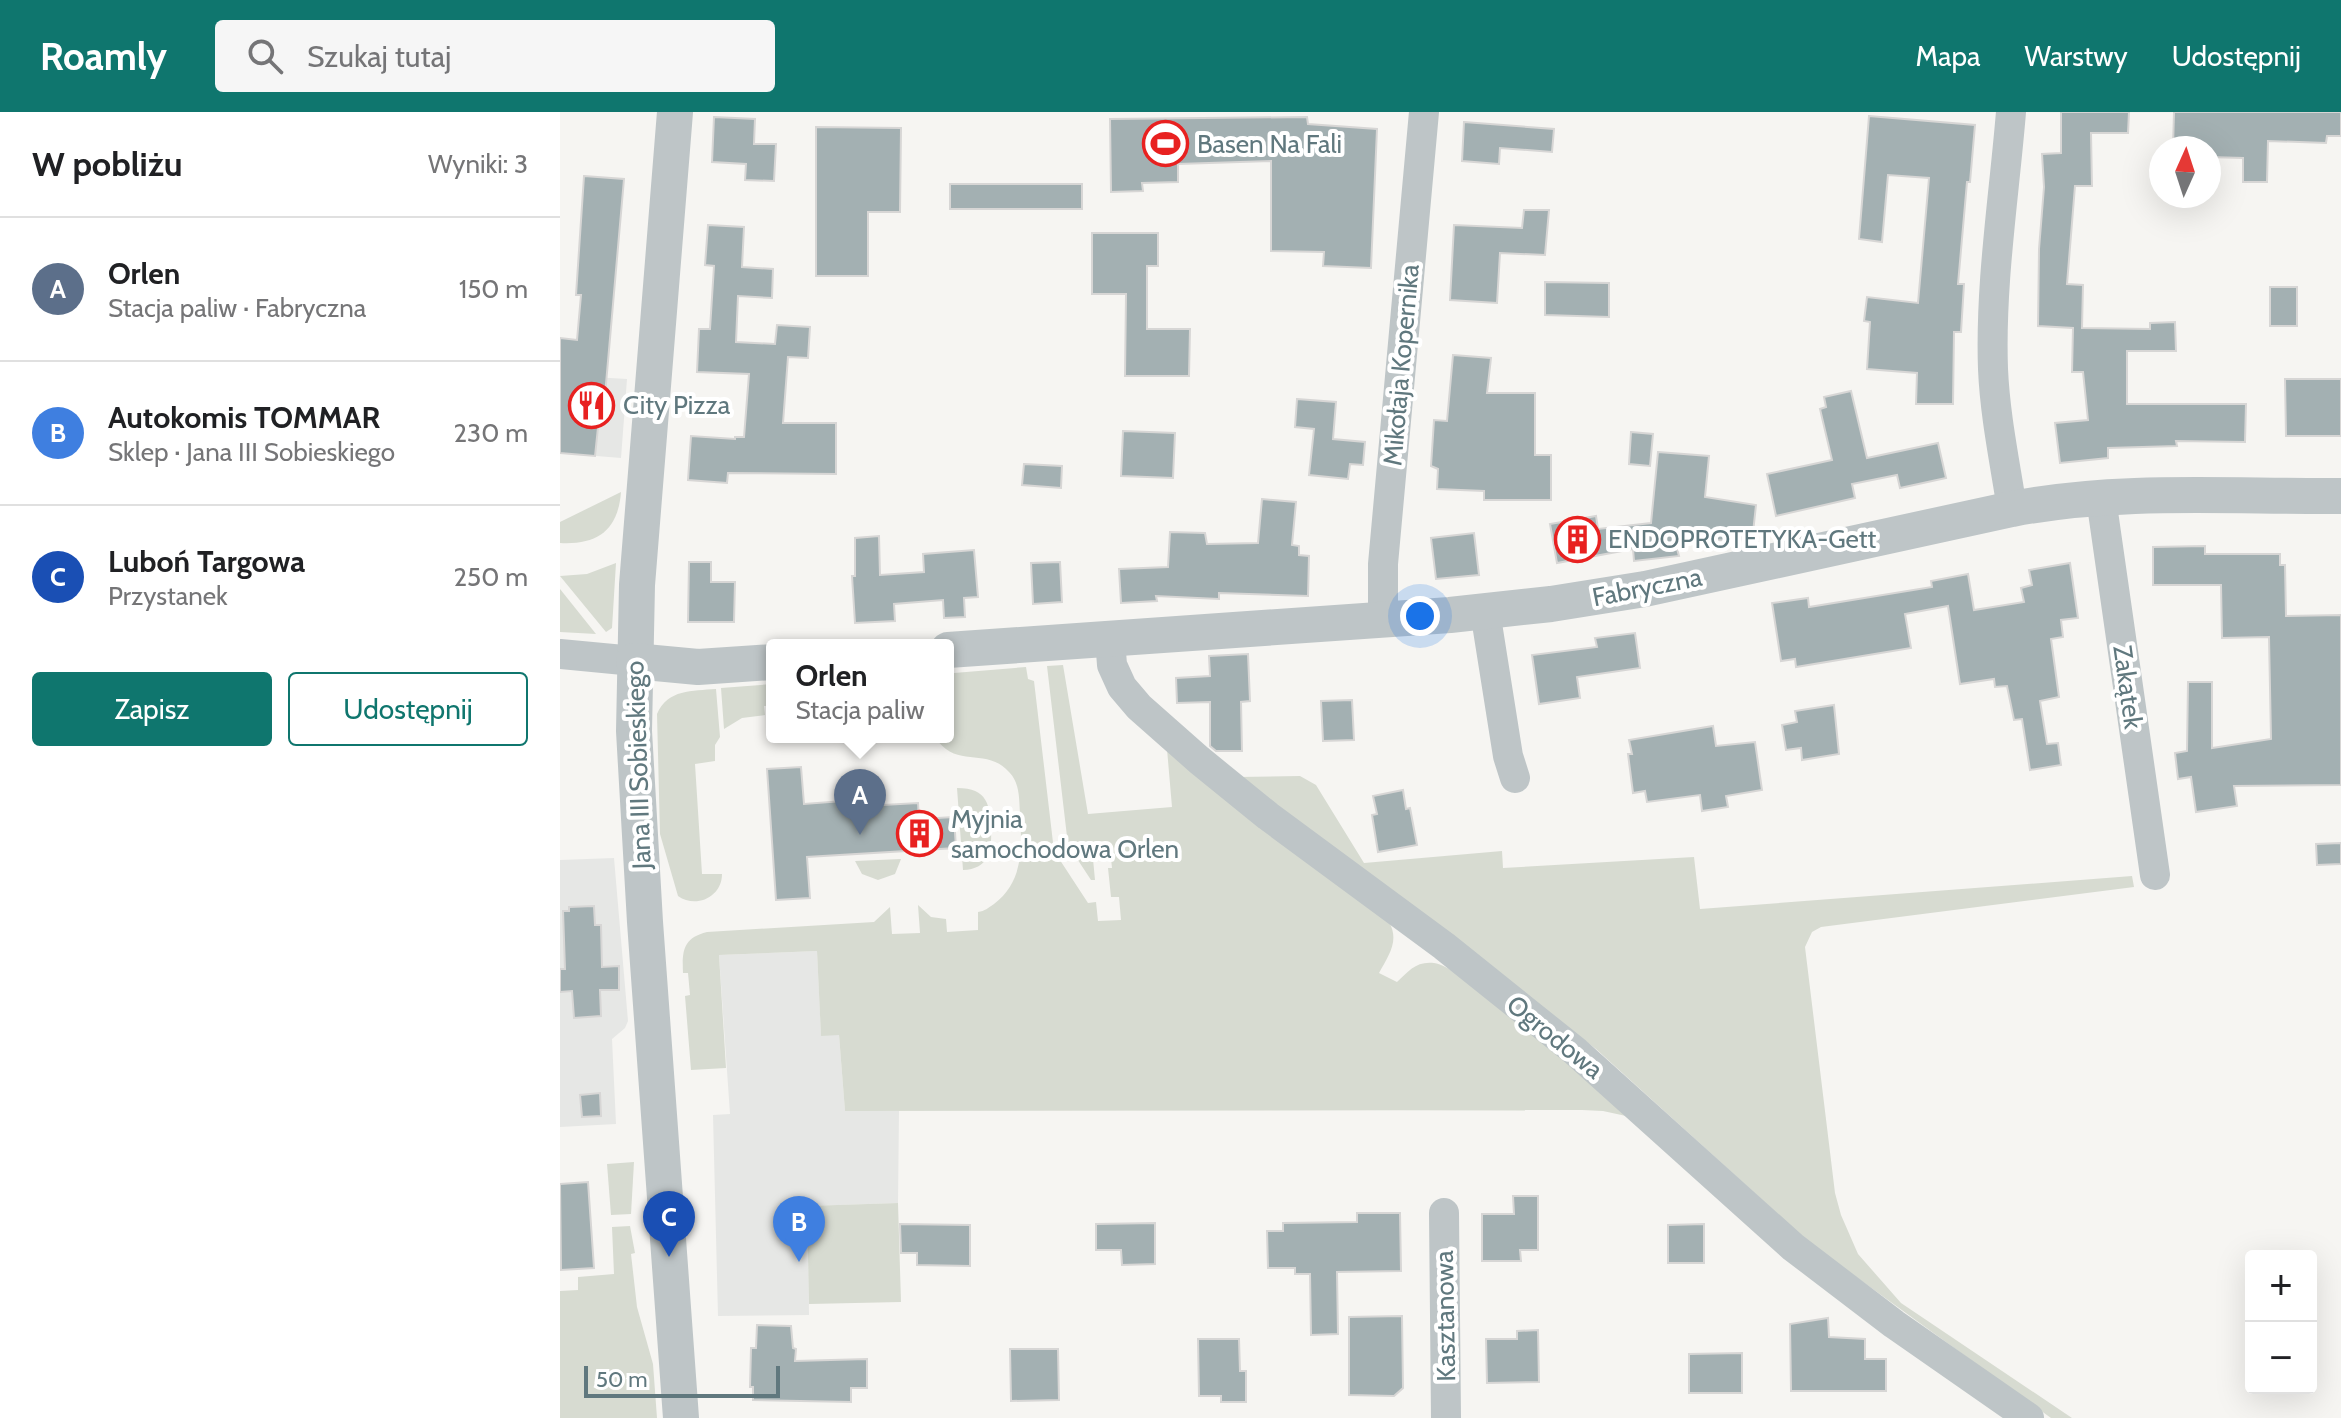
<!DOCTYPE html>
<html lang="pl">
<head>
<meta charset="utf-8">
<style>
  :root { --surface:#fff; --page:#f6f6f6; --text:#202124; --muted:#757577; --line:#e0e0e0; --accent:#0f766e }
  body { margin:0; font-family:Cabin,sans-serif; background:var(--page); color:var(--text) }
  .controls { position:absolute; right:24px; bottom:24px; display:grid; overflow:hidden; border-radius:8px; box-shadow:0 8px 32px #0002 }
  .controls button { width:72px; height:72px; display:grid; place-items:center; padding:0; border:0; border-bottom:2px solid var(--line); background:var(--surface); color:var(--text); font:40px sans-serif }
  .compass { position:absolute; left:1589px; top:24px; width:72px; height:72px; border-radius:50%; background:var(--surface); box-shadow:0 8px 32px #0002; rotate:3deg }
  .scale { position:absolute; left:24px; bottom:20px; width:196px; box-sizing:border-box; padding-left:8px; border:4px solid #60787e; border-top:0; font-size:22px; line-height:28px; white-space:nowrap; color:#60787e; -webkit-text-stroke:6px #fff; paint-order:stroke }
  .you { position:absolute; left:860px; top:504px; width:28px; height:28px; margin:-20px; border:6px solid #fff; border-radius:50%; background:#1a73e8; box-shadow:0 0 0 12px #1a73e833 }
  .badge { display:grid; place-items:center; width:52px; height:52px; border-radius:50%; background:var(--accent); color:#fff; font-size:26px; font-weight:700 }
  .pin { position:absolute; translate:-50% -66px; filter:drop-shadow(0 2px 4px #0008) }
  .pin::after { content:''; position:absolute; top:42px; width:28px; height:24px; background:inherit; clip-path:polygon(0 0,100% 0,50% 100%) }
  .popup { position:absolute; left:206px; top:527px; width:188px; height:104px; box-sizing:border-box; display:grid; place-content:center; border-radius:8px; background:var(--surface); filter:drop-shadow(0 2px 6px #0005); font-size:26px; white-space:nowrap; color:var(--muted) }
  .popup b { font-size:30px; color:var(--text) }
  .popup::after { content:''; position:absolute; left:50%; top:100%; margin-left:-16px; border:16px solid transparent; border-top-color:var(--surface) }
  .list { margin:0; padding:0; list-style:none }
  h2 { display:flex; justify-content:space-between; align-items:center; height:104px; margin:0; padding:0 32px; font-size:34px }
  h2 small { font-size:26px; font-weight:400; color:var(--muted) }
  .list li { display:grid; grid-template-columns:52px 1fr auto; gap:24px; align-items:center; box-sizing:border-box; height:144px; padding:0 32px; border-top:2px solid var(--line) }
  .list b { display:block; font-size:30px; white-space:nowrap }
  .list p { margin:0; font-size:26px; white-space:nowrap; color:var(--muted) }
  .list em { font-size:26px; font-style:normal; color:var(--muted) }
  .actions { display:flex; gap:16px; padding:24px 32px }
  .actions a { flex:1; padding:18px 0; border:2px solid var(--accent); border-radius:8px; text-align:center; font-size:28px; color:var(--accent) }
  .actions .main { background:var(--accent); color:#fff }
  .icon { flex:none; width:44px; height:44px; fill:none; stroke:currentColor; stroke-width:2; stroke-linecap:round; stroke-linejoin:round }
  .map { position:relative; flex:none; width:1781px; height:1306px; overflow:hidden }
  header { display:flex; align-items:center; gap:48px; box-sizing:border-box; height:112px; padding:0 40px; background:var(--accent); color:#fff }
  header strong { font-size:38px }
  nav { display:flex; gap:44px; margin-inline-start:auto; font-size:28px }
  .search { width:560px; height:72px; background:var(--page); display:flex; align-items:center; gap:20px; box-sizing:border-box; padding:0 28px; border-radius:8px; color:var(--muted); font-size:30px }
  main { display:flex }
  aside { flex:1; background:var(--surface) }
  .map>svg:first-child { display:block }
</style>
</head>
<body>
<header>
<strong>Roamly</strong>
<div class="search"><svg class="icon" aria-label="search" viewBox="0 0 24 24"><circle cx="10" cy="10" r="6"/><path d="M15 15l6 6"/></svg>Szukaj tutaj</div>
<nav><a>Mapa</a><a>Warstwy</a><a>Udostępnij</a></nav>
</header>
<main>
<aside>
<h2>W pobliżu<small>Wyniki: 3</small></h2>
<ul class="list">
<li><span class="badge" style="background:#5c6f8a">A</span><div><b>Orlen</b><p>Stacja paliw · Fabryczna</p></div><em>150 m</em></li>
<li><span class="badge" style="background:#3f7fe0">B</span><div><b>Autokomis TOMMAR</b><p>Sklep · Jana III Sobieskiego</p></div><em>230 m</em></li>
<li><span class="badge" style="background:#1a4fb4">C</span><div><b>Luboń Targowa</b><p>Przystanek</p></div><em>250 m</em></li>
</ul>
<div class="actions"><a class="main">Zapisz</a><a>Udostępnij</a></div>
</aside>
<div class="map">
<svg width="1781" height="1306" viewBox="0 0 1781 1306">
  <rect width="100%" height="100%" fill="#f6f5f2"/>
  <g fill="#e6e7e5">
    <polygon points="0,263 67,267 61,346 0,341"/>
    <polygon points="54,746 68,909 65,916 52,927 56,1012 0,1015 0,748"/>
    <polygon points="257,839 261,923 279,923 285,999 339,999 338,1091 248,1094 249,1203 158,1204 153,1003 170,1002 159,843"/>
  </g>
  <g fill="#d7dbd1">
    <path d="M61,380C58,418 38,433 0,431V410Z"/>
    <polygon points="56,451 52,516 46,520 0,464 27,462"/>
    <polygon points="0,477 36,522 0,520"/>
    <path d="M503,553L528,702L612,695L607,637L829,810C840,829 828,844 819,861L837,870C849,859 856,849 874,851C904,854 1036,977 1066,1004L1043,999L1022,998L285,999L279,923L261,924L257,839L159,843L166,956L131,958L125,884L130,883L128,861H123C122,839 123,826 147,820L314,810L330,795L332,822L360,821L358,793L371,805L386,807L387,820L418,818V800C425,799 428,796 434,792C464,769 462,735 460,701C459,687 460,671 449,660C426,634 396,658 375,625H388V565L394,561L466,555L468,567L474,569L494,739L528,791L536,790L538,809L561,808L559,785H551L548,756H552L551,746L533,747L535,768H531L508,733L487,554Z"/>
    <polygon points="212,572 212,594 204,594 205,603 182,606 164,617 161,576"/>
    <path d="M156,577L160,625L155,633V649L135,652L142,762H162C162,785 136,797 118,784L100,722L97,602C108,577 132,579 156,577Z"/>
    <polygon points="740,664 756,673 804,751 942,739 943,756 1134,745 1140,797 1572,764 1574,775 1261,815 1252,820 1245,835 1275,1081 1281,1103 1298,1142 1341,1191 1512,1306 1491,1306 1252,1133 1036,937 677,665"/>
    <path d="M397,676C428,676 430,693 431,718C432,740 428,757 403,758Z"/>
    <polygon points="341,747 335,762 318,768 302,762 295,749"/>
    <polygon points="74,1050 71,1102 51,1103 47,1052"/>
    <polygon points="338,1091 341,1190 249,1192 247,1094"/>
    <polygon points="70,1114 75,1141 71,1142 77,1195 93,1252 97,1306 0,1306 0,1179 18,1178 18,1165 54,1162 52,1115"/>
  </g>
  <g fill="#a3b0b2" stroke="#d7d6d5" stroke-width="2">
    <polygon points="1501,0 1569,0 1568,21 1531,21 1532,74 1515,74 1507,172 1523,173 1522,216 1590,217 1590,211 1615,210 1616,239 1567,239 1567,292 1686,292 1685,330 1616,329 1617,334 1548,336 1548,346 1500,351 1495,311 1528,308 1523,260 1512,260 1513,216 1478,214 1479,137 1484,75 1482,42 1501,41"/>
    <polygon points="1614,0 1781,0 1781,24 1767,24 1766,31 1708,29 1707,70 1683,70 1683,46 1649,45 1649,36 1613,36"/>
    <polygon points="1309,4 1415,13 1410,70 1407,70 1398,172 1404,172 1401,220 1394,220 1393,292 1356,292 1357,261 1307,257 1310,210 1304,209 1307,185 1358,191 1369,66 1328,63 1322,130 1299,127"/>
    <polygon points="154,5 195,7 194,32 216,32 214,69 185,68 186,52 152,50"/>
    <polygon points="747,5 748,12 817,17 811,156 763,154 764,140 711,139 711,49 618,52 618,70 582,71 583,79 551,80 550,7"/>
    <polygon points="904,10 994,17 992,40 940,36 939,52 902,49"/>
    <polygon points="256,15 341,16 340,100 308,100 308,164 256,164"/>
    <polygon points="24,64 64,67 43,306 39,306 35,344 0,341 0,226 17,228 21,183 16,183"/>
    <rect x="390" y="72" width="132" height="25"/>
    <polygon points="964,98 989,98 985,143 940,141 937,191 890,188 894,113 962,116"/>
    <polygon points="148,113 184,115 182,155 213,157 212,186 178,184 176,230 215,232 217,213 250,215 248,246 228,245 223,311 276,311 276,362 168,361 167,371 128,368 131,324 175,327 175,325 184,325 189,262 137,260 139,217 150,217 154,154 145,153"/>
    <polygon points="532,121 598,121 598,154 587,154 587,217 630,217 629,264 565,264 566,182 532,182"/>
    <polygon points="985,170 1049,171 1049,205 985,203"/>
    <rect x="1710" y="175" width="27" height="39"/>
    <polygon points="893,243 931,246 927,281 975,281 975,343 991,343 991,388 924,388 924,379 877,377 878,357 871,354 874,308 887,309"/>
    <polygon points="1725,267 1781,267 1781,324 1726,324"/>
    <polygon points="1291,279 1307,346 1378,331 1386,366 1340,376 1337,363 1292,372 1295,386 1216,404 1207,362 1272,348 1260,297 1266,295 1264,285"/>
    <polygon points="737,287 776,290 773,327 805,330 803,353 790,352 788,367 749,363 754,317 735,315"/>
    <polygon points="563,319 615,321 613,366 561,364"/>
    <polygon points="1071,320 1093,322 1090,354 1069,352"/>
    <polygon points="1098,340 1149,344 1145,385 1196,393 1192,430 1114,426 1119,444 1074,449 1073,437 997,451 990,412 1036,404 1038,417 1091,411"/>
    <polygon points="464,352 502,354 501,376 462,373"/>
    <polygon points="702,387 736,390 732,433 739,434 739,443 749,444 748,484 659,481 659,487 596,484 597,489 561,491 559,457 608,455 610,420 645,421 647,432 698,431"/>
    <polygon points="914,421 919,463 876,467 871,426"/>
    <polygon points="319,424 320,463 364,460 363,442 414,438 418,485 404,486 405,505 384,506 383,488 334,492 335,509 295,511 292,464 295,464 295,426"/>
    <polygon points="1645,434 1645,442 1720,442 1720,453 1725,453 1726,504 1781,503 1781,673 1674,674 1677,694 1636,700 1631,665 1618,667 1615,641 1627,639 1628,570 1652,570 1652,636 1711,627 1709,525 1662,526 1661,473 1593,473 1593,435"/>
    <polygon points="129,450 151,450 151,470 175,470 174,510 128,510"/>
    <polygon points="500,450 502,490 473,492 471,451"/>
    <polygon points="1510,451 1518,506 1501,508 1503,525 1491,527 1499,585 1480,589 1487,632 1498,631 1501,653 1470,658 1462,607 1454,608 1447,574 1435,575 1434,567 1400,572 1388,494 1345,502 1351,536 1236,555 1235,547 1221,549 1212,491 1248,486 1249,495 1372,475 1371,469 1408,462 1414,498 1464,490 1461,476 1472,473 1469,458"/>
    <polygon points="1075,521 1080,556 1017,565 1020,586 979,592 972,543 1037,535 1035,526"/>
    <polygon points="688,542 690,589 681,590 682,639 656,639 650,634 650,590 617,591 616,566 650,564 649,544"/>
    <polygon points="792,588 794,628 763,629 761,589"/>
    <polygon points="1274,593 1279,642 1242,648 1241,636 1226,638 1222,613 1237,610 1235,599"/>
    <polygon points="1153,614 1156,634 1195,630 1202,678 1166,684 1168,695 1142,699 1140,683 1087,690 1085,679 1073,681 1068,642 1072,642 1069,628"/>
    <polygon points="241,655 244,692 323,686 323,693 358,691 359,707 394,705 396,736 247,745 250,786 216,788 207,657"/>
    <polygon points="843,678 846,697 850,696 857,733 818,740 812,703 817,702 813,684"/>
    <polygon points="1781,731 1781,752 1757,753 1756,732"/>
    <polygon points="34,794 35,813 41,813 42,855 59,854 59,878 40,878 41,904 14,906 12,879 0,880 0,857 5,857 3,799 9,799 9,795"/>
    <polygon points="40,981 41,1004 22,1005 20,983"/>
    <polygon points="28,1070 34,1156 1,1158 0,1072"/>
    <polygon points="953,1084 978,1084 978,1138 960,1138 961,1149 922,1149 922,1102 954,1102"/>
    <polygon points="797,1101 840,1101 841,1159 777,1160 778,1222 751,1223 750,1162 735,1162 735,1156 708,1156 707,1119 723,1119 723,1111 797,1110"/>
    <polygon points="595,1111 595,1152 562,1153 561,1138 536,1138 536,1112"/>
    <polygon points="340,1112 410,1113 410,1154 357,1153 357,1141 341,1141"/>
    <polygon points="1144,1112 1144,1151 1108,1151 1108,1113"/>
    <polygon points="842,1204 843,1276 834,1284 789,1283 789,1205"/>
    <polygon points="1268,1206 1269,1225 1305,1227 1305,1247 1326,1247 1326,1279 1231,1279 1230,1212"/>
    <polygon points="197,1213 231,1214 233,1236 236,1237 235,1249 307,1247 307,1276 291,1276 291,1290 193,1288 193,1275 190,1275 191,1236 196,1236"/>
    <polygon points="978,1218 979,1270 927,1271 926,1227 957,1227 957,1219"/>
    <polygon points="638,1227 679,1227 680,1259 686,1259 686,1290 661,1290 661,1284 639,1284"/>
    <polygon points="450,1237 498,1237 499,1288 451,1289"/>
    <polygon points="1182,1241 1182,1281 1129,1281 1129,1242"/>
  </g>
  <g fill="none" stroke-linecap="round" stroke-linejoin="round">
    <g stroke="#bec5c7" stroke-width="30">
      <path d="M1451,0C1444,85 1430,172 1433,257C1435,304 1445,351 1452,397"/>
      <polyline points="1541,386 1595,763"/>
      <polyline points="925,499 948,644 955,666"/>
      <polyline points="823,507 823,452 864,0"/>
      <polyline points="550,526 552,553 562,575 579,595 639,648 708,704 884,834 1015,939 1233,1135 1334,1212 1469,1306"/>
      <polyline points="0,542 74,549"/>
      <polyline points="884,1101 886,1306"/>
    </g>
    <g stroke="#bec5c7" stroke-width="36">
      <polyline points="115,0 77,473 74,619 85,810 121,1306"/>
      <path d="M388,538L890,503L991,492L1085,477L1452,397C1560,376 1672,385 1781,384"/>
      <polyline points="74,549 138,555 212,550"/>
    </g>
  </g>
  <defs>
    <symbol id="stadium-ring" viewBox="-11 -11 22 22"><circle r="9.5" fill="#fff" stroke="#e82120" stroke-width="1.5"/><path d="M0-5a6.5 5 0 1 0 0 10a6.5 5 0 1 0 0-10ZM-3.5-1.8h7v3.6h-7Z" fill="#e82120"/></symbol>
    <symbol id="restaurant-ring" viewBox="-11 -11 22 22"><circle r="9.5" fill="#fff" stroke="#e82120" stroke-width="1.5"/><path d="M-5-6h1v4h1v-4h1v4h1v-4h1v5L-1.5 .5V6h-2V.5L-5-1ZM5-6V6H3V1.5H1.5Q1.5-4 5-6Z" fill="#e82120"/></symbol>
    <symbol id="building-ring" viewBox="-11 -11 22 22"><circle r="9.5" fill="#fff" stroke="#e82120" stroke-width="1.5"/><path d="M-4-6H4V6H1V3H-1V6H-4ZM-2.5-4.3h1.7v1.8h-1.7ZM.8-4.3h1.7v1.8H.8ZM-2.5-1h1.7V.8h-1.7ZM.8-1h1.7V.8H.8Z" fill="#e82120"/></symbol>
  </defs>
  <g fill-rule="evenodd">
    <use href="#stadium-ring" x="580" y="6" width="51" height="51"/>
    <use href="#restaurant-ring" x="6" y="268" width="51" height="51"/>
    <use href="#building-ring" x="992" y="402" width="51" height="51"/>
    <use href="#building-ring" x="334" y="696" width="51" height="51"/>
  </g>
  <g text-anchor="middle" dominant-baseline="central" stroke-width="8" stroke-linejoin="round" paint-order="stroke">
    <g font-size="26" fill="#60787e" stroke="#fff" text-anchor="start">
      <text x="637" y="32">Basen Na Fali</text>
      <text x="63" y="293">City Pizza</text>
      <text x="1048" y="427">ENDOPROTETYKA-Gett</text>
      <text x="391" y="707">Myjnia<tspan x="391" dy="30">samochodowa Orlen</tspan></text>
    </g>
    <g font-size="26" fill="#60787e" stroke="#fff">
      <text transform="translate(841 253) rotate(-85)">Mikołaja Kopernika</text>
      <text transform="translate(1087 475) rotate(-11)">Fabryczna</text>
      <text transform="translate(1568 575) rotate(82)">Zakątek</text>
      <text transform="translate(78 653) rotate(-92)">Jana III Sobieskiego</text>
      <text transform="translate(995 925) rotate(39)">Ogrodowa</text>
      <text transform="translate(885 1204) rotate(-91)">Kasztanowa</text>
    </g>
  </g>
</svg>
<div class="controls">
<button>+</button>
<button>−</button>
</div>
<svg class="compass" viewBox="-18 -18 36 36"><path d="M0-13l5 13h-10z" fill="#e53935"/><path d="M0 13l5-13h-10z" fill="#757577"/></svg>
<div class="scale">50 m</div>
<div class="you"></div>
<div class="pin badge" style="left:300px;top:723px;background:#5c6f8a">A</div>
<div class="popup"><b>Orlen</b>Stacja paliw</div>
<div class="pin badge" style="left:239px;top:1150px;background:#3f7fe0">B</div>
<div class="pin badge" style="left:109px;top:1145px;background:#1a4fb4">C</div>
</div>
</main>
</body>
</html>
